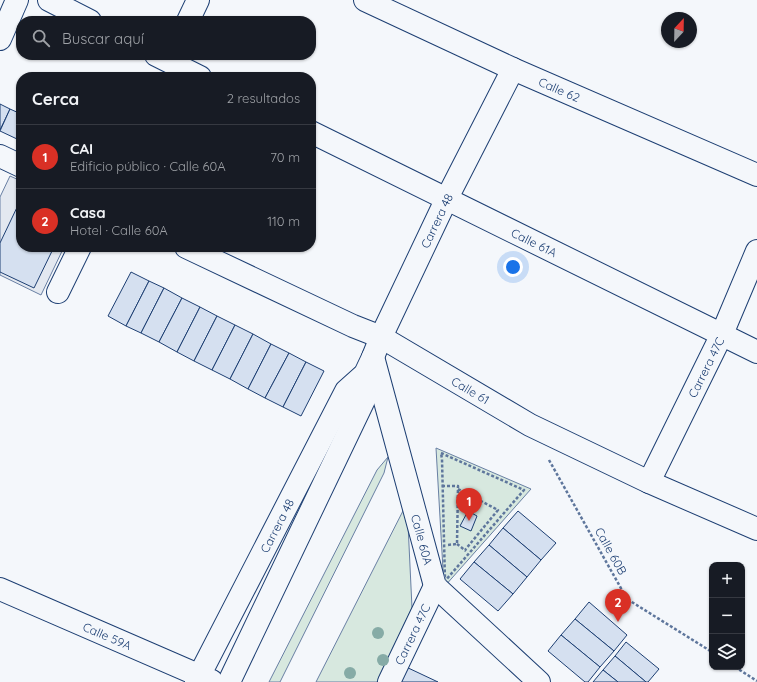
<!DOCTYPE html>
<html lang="es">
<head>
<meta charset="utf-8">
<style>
  :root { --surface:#171b24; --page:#20242c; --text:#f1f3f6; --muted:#9ea1a6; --line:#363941; --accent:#d93025 }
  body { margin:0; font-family:Quicksand,sans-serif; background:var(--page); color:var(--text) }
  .controls { position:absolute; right:12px; bottom:12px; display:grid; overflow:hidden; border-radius:8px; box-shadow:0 1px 3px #0004 }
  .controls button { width:36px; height:36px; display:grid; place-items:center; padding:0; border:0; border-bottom:1px solid var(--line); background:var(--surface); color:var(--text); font:20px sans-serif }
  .compass { position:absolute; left:661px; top:12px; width:36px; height:36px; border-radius:50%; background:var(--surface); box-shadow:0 1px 3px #0004; rotate:22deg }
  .you { position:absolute; left:513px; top:267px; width:14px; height:14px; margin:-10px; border:3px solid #fff; border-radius:50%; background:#1a73e8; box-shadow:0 0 0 6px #1a73e833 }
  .badge { display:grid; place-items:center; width:26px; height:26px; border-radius:50%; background:var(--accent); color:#fff; font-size:13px; font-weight:700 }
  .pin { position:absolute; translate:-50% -33px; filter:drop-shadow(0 1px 2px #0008) }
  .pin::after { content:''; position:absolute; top:21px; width:14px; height:12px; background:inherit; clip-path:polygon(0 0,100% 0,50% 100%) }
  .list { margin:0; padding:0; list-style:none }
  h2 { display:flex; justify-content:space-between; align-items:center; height:52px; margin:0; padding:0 16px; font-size:17px }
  h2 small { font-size:13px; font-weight:400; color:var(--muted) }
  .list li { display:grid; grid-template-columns:26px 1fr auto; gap:12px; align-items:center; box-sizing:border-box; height:64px; padding:0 16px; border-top:1px solid var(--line) }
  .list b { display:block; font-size:15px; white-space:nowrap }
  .list p { margin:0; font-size:13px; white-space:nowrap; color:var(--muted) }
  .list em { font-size:13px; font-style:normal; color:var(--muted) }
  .icon { flex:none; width:22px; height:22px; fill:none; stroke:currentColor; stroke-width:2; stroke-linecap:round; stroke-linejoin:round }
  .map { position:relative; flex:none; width:757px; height:682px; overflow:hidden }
  .search { position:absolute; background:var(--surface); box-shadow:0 1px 3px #0004; left:16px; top:16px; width:300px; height:44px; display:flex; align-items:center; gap:10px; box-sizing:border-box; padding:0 14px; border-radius:16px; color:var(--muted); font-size:15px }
  .panel { position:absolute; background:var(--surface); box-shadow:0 1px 3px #0004; left:16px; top:72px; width:300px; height:180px; border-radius:16px }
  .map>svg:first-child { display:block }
</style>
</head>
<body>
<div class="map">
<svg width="757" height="682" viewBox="0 0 757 682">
  <rect width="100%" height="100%" fill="#f4f7fb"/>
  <g fill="#d7e8df" stroke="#687fa3">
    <polygon points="436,448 531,489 444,587"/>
    <polygon points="388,457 384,473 280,682 269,682 377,470"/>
    <polygon points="407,503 412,608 377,682 316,682"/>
  </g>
  <polygon fill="#e3e8f0" stroke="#687fa3" points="10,176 21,181 21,247 64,247 41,295 0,275 0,197"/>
  <g fill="#d5e0f0" stroke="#1d3f73">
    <polygon points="0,104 10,109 0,130"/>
    <polygon points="10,109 21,114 21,131 17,139 0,131"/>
    <polygon points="21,131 21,141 17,139"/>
    <polygon points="21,199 21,247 54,247 34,288 0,272 0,243"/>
    <polygon points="131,272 149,281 126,326 108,316"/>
    <polygon points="149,281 164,288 141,333 126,326"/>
    <polygon points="164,288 182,298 159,342 141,333"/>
    <polygon points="182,298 200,307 177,352 159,342"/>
    <polygon points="200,307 217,316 194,361 177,352"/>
    <polygon points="217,316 235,325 212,370 194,361"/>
    <polygon points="235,325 253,334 230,379 212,370"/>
    <polygon points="253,334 271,344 248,389 230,379"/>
    <polygon points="271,344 289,353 265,398 248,389"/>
    <polygon points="289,353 306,362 283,407 265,398"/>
    <polygon points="306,362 324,371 301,416 283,407"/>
    <polygon points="468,511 477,516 471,531 460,526"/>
    <polygon points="518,511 556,543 541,560 503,528"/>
    <polygon points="503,528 541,560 527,577 489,545"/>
    <polygon points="489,545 527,577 513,594 474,562"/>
    <polygon points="474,562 513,594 498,611 460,579"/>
    <polygon points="589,602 627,635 614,651 575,619"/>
    <polygon points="575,619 614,651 600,667 561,635"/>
    <polygon points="561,635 600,667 588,682 585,682 548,651"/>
    <polygon points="626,642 659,669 648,682 646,682 615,656"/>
    <polygon points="615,656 646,682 618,682 603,670"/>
    <polygon points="404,666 438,682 397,682"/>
    <polygon points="603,670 618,682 593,682"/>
  </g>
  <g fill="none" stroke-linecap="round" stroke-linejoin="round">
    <defs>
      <g id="minor">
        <polyline points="49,0 90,21"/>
        <path id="s1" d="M365,0L513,69L757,175"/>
        <polyline points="188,21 198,0"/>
        <polyline points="0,39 17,0"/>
        <polyline points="156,55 200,77"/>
        <path id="s2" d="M311,132L757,352"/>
        <polyline points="0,156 21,166"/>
        <path id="s3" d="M186,247L353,326L381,337L530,425L649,482L757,529"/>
        <polyline points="58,292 80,247"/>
        <path id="s4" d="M373,357L435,586L539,682"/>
        <path id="s5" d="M649,482L722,334L757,251"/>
        <path id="s6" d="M0,589L212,681"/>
        <path id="s7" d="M196,682L346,391L365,374L373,357L381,337L447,198L513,69"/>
        <polyline points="229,682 364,400 365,374"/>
        <path id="s8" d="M389,682L435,586"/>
      </g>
    </defs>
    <use href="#minor" stroke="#1d3f73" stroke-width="24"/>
    <g stroke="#5e769c" stroke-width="2.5" stroke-dasharray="3 2" stroke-linecap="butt">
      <polygon points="441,453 524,490 445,581 442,459"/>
      <polyline points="549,460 627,599 712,652"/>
      <polyline points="442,486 458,486 457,544 447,545"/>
      <polyline points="458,489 498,510 465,550"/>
      <polyline points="457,544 466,551"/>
      <polyline points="735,667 757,681"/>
    </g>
    <use href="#minor" stroke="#f4f7fb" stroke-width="22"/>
  </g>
  <g fill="#86aba6">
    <circle cx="378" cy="633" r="6"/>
    <circle cx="383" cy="660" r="6"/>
    <circle cx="350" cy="673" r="6"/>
  </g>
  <g text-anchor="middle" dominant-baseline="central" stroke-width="3" stroke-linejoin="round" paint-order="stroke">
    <g font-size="12" fill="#1d3f73" stroke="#f4f7fb">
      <text stroke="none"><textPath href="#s1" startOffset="214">Calle 62</textPath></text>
      <text stroke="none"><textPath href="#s7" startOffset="522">Carrera 48</textPath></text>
      <text stroke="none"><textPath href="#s2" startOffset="249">Calle 61A</textPath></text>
      <text stroke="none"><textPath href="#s5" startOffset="128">Carrera 47C</textPath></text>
      <text stroke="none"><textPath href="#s3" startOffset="319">Calle 61</textPath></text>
      <text stroke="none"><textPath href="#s7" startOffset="176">Carrera 48</textPath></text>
      <text stroke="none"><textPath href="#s4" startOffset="189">Calle 60A</textPath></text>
      <text transform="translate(611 551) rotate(61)">Calle 60B</text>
      <text stroke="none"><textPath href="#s8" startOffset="53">Carrera 47C</textPath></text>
      <text stroke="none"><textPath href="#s6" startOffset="117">Calle 59A</textPath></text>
    </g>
  </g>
</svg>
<div class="controls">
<button>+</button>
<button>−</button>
<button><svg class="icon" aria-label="layers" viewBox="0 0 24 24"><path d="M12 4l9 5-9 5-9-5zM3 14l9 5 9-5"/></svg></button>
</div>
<svg class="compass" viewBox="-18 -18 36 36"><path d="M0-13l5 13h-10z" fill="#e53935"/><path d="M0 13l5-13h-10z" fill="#9ea1a6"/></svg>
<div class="you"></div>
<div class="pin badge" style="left:469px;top:521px">1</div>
<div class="pin badge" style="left:618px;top:622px">2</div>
<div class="search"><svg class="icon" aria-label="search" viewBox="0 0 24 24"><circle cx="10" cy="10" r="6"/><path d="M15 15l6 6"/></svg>Buscar aquí</div>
<section class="panel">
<h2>Cerca<small>2 resultados</small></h2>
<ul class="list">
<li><span class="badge">1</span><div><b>CAI</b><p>Edificio público · Calle 60A</p></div><em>70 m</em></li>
<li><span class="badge">2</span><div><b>Casa</b><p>Hotel · Calle 60A</p></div><em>110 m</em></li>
</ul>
</section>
</div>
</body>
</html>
